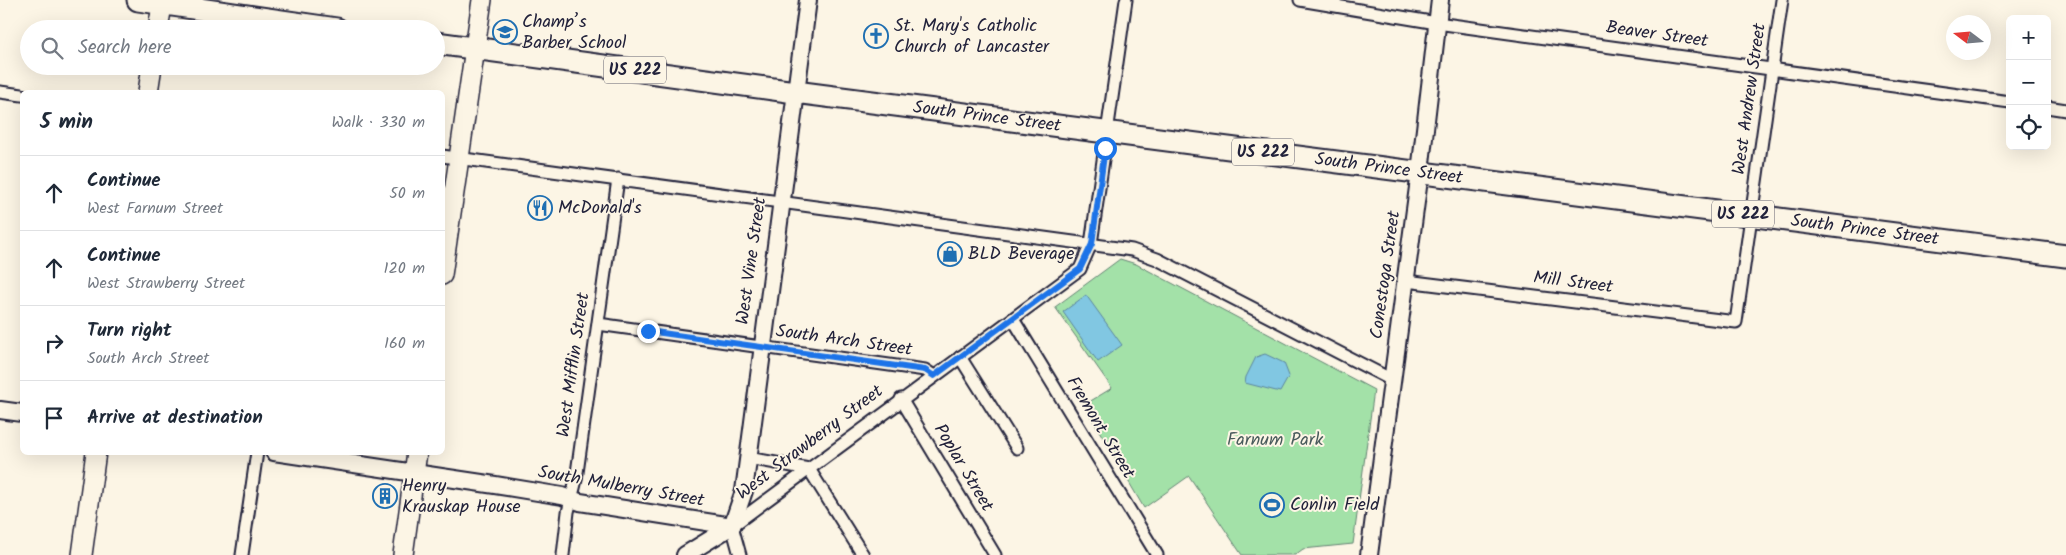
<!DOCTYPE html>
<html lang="en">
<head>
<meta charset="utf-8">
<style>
  :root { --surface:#fff; --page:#f2f2f3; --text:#1f2937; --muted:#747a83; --line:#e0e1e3 }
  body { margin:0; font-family:Kalam,sans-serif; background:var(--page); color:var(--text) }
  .controls { position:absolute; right:15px; top:15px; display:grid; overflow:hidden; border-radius:8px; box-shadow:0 5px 20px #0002 }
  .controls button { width:45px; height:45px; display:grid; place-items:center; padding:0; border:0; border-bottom:1px solid var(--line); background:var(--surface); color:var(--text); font:25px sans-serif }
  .compass { position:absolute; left:1946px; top:15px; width:45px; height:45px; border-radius:50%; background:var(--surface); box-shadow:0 5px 20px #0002; rotate:286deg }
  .stop { position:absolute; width:15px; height:15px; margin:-11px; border:4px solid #1a73e8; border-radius:50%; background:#fff }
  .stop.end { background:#1a73e8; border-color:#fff; box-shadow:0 1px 5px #0008 }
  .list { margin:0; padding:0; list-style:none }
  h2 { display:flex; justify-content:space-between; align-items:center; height:65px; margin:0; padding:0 20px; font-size:21px }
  h2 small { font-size:16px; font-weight:400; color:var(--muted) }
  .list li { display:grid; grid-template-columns:32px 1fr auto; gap:15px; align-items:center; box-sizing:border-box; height:75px; padding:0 20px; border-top:1px solid var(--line) }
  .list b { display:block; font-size:19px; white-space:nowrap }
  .list p { margin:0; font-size:16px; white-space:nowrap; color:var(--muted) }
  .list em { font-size:16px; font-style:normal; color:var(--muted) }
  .icon { flex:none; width:28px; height:28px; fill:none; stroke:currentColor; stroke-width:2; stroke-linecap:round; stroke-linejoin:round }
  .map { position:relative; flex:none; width:2066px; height:555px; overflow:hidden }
  .search { position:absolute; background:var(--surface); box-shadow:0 5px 20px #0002; left:20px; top:20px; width:425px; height:55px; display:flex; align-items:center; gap:12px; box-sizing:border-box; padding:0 18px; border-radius:28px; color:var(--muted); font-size:19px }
  .panel { position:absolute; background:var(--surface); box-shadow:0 5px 20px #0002; left:20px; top:90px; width:425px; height:365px; border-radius:8px }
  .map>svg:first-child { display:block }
</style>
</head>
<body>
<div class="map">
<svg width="2066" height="555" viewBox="0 0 2066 555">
  <rect width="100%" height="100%" fill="#fcf5e5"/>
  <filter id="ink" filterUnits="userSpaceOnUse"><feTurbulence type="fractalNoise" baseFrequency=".02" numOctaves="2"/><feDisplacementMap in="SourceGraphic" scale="10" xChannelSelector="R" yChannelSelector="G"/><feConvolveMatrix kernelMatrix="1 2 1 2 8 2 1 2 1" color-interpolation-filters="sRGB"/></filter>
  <g filter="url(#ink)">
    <polygon fill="#f4e2e2" points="498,23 514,24 511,42 496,40"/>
    <polygon fill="#a3e1a8" stroke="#628272" points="1120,259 1136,264 1374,390 1353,544 1303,549 1295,555 1242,555 1189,476 1144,508 1084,405 1112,388 1055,307"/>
    <g fill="#81c7e2" stroke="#5b859f">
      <polygon points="1086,295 1122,345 1098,362 1063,312"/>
      <polygon points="1265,354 1284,363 1289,376 1280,392 1245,383 1246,377 1256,357"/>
    </g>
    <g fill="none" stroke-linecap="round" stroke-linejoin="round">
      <defs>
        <g id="street">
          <polyline points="1300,0 1437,23 2010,102"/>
          <polyline points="0,92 22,95"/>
          <polyline points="2047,107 2066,110"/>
          <polyline points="442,156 1132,250 1157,259 1392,380"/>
          <polyline points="1406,281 1736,322 1782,0"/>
          <polyline points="1013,319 1157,555"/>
          <polyline points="598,324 925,370 934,376"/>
          <polyline points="960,357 1017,448"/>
          <polyline points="901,399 995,555"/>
          <polyline points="748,458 809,469 863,555"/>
          <polyline points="242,555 257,452"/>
          <polyline points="563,555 568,512 576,480 618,179"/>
          <polyline points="740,555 732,526 1080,269 1091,244 1126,0"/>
        </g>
        <g id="secondary">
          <polyline points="0,410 22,413"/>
          <polyline points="274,452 495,485 562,496 580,502 732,526"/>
          <polyline points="732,526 744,491 808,0"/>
          <polyline points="685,555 732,526"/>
          <polyline points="1369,555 1420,172 1440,0"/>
        </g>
        <g id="primary">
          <polyline points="158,29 163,0"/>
          <polyline points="148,92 152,66"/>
          <polyline points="442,275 482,0"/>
          <polyline points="82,555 96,452"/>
          <polyline points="403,555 417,452"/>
        </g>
        <g id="highway">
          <polyline points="138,0 337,29"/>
          <path id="s1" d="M436,43L795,92L2066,256"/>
        </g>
      </defs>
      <use href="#street" stroke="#22223b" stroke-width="15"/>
      <use href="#secondary" stroke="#22223b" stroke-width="20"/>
      <use href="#primary" stroke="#22223b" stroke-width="22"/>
      <use href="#highway" stroke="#22223b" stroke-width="25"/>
      <use href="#street" stroke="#fcf5e5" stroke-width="11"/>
      <use href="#secondary" stroke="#fcf5e5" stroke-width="16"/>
      <use href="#primary" stroke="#fcf5e5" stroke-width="19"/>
      <use href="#highway" stroke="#fcf5e5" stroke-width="21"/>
    </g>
  </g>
  <g fill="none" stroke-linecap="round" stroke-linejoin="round" filter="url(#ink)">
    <polyline stroke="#1a73e8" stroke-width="6" points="648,331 925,370 934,376 1080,269 1092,244 1105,148"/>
  </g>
  <defs>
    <symbol id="school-ring" viewBox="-11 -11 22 22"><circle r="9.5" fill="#fcf5e5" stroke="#1f6fb2" stroke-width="1.5"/><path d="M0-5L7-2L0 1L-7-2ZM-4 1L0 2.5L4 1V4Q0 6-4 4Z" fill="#1f6fb2"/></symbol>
    <symbol id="church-ring" viewBox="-11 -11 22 22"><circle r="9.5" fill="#fcf5e5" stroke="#1f6fb2" stroke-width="1.5"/><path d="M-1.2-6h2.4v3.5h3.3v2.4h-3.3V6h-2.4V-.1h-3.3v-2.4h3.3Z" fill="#1f6fb2"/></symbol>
    <symbol id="restaurant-ring" viewBox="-11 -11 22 22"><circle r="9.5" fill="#fcf5e5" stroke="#1f6fb2" stroke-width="1.5"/><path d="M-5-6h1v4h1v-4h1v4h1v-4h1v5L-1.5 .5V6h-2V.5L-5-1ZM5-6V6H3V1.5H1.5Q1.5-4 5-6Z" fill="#1f6fb2"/></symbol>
    <symbol id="shop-ring" viewBox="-11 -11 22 22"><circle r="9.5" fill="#fcf5e5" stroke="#1f6fb2" stroke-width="1.5"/><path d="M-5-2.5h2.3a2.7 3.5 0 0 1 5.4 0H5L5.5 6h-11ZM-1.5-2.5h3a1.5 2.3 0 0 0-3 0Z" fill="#1f6fb2"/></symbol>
    <symbol id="building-ring" viewBox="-11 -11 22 22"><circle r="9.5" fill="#fcf5e5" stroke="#1f6fb2" stroke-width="1.5"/><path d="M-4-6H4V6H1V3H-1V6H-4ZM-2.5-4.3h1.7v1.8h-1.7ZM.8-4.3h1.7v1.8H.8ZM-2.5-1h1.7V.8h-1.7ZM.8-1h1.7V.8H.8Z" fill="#1f6fb2"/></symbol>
    <symbol id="stadium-ring" viewBox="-11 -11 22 22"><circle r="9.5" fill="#fcf5e5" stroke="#1f6fb2" stroke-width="1.5"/><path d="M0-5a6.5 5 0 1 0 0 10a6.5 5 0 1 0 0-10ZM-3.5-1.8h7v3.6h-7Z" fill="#1f6fb2"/></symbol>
  </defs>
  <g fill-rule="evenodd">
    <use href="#school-ring" x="491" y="18" width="28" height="28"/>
    <use href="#church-ring" x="862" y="22" width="28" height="28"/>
    <use href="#restaurant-ring" x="526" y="194" width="28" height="28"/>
    <use href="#shop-ring" x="936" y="240" width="28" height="28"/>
    <use href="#building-ring" x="371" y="482" width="28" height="28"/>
    <use href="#stadium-ring" x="1258" y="491" width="28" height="28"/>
  </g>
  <g text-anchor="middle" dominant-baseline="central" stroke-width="4" stroke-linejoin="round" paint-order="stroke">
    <g fill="#fcf5e5" stroke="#63616e" stroke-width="1">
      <rect x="604" y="56.5" width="62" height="27" rx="4"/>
      <rect x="1232" y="138.5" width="62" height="27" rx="4"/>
      <rect x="1712" y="200.5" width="62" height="27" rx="4"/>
    </g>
    <g font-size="16" font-weight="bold" fill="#22223b">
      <text x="635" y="70">US 222</text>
      <text x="1263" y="152">US 222</text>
      <text x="1743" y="214">US 222</text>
    </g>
    <g font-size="18" fill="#22223b" stroke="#fcf5e5" text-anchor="start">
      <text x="522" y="22">Champ’s<tspan x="522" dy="21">Barber School</tspan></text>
      <text x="894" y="26">St. Mary's Catholic<tspan x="894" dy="21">Church of Lancaster</tspan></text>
      <text x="558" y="208">McDonald's</text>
      <text x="968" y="254">BLD Beverage</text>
      <text x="402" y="486">Henry<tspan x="402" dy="21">Krauskap House</tspan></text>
      <text x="1290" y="505">Conlin Field</text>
    </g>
    <g font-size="18" fill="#22223b" stroke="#fcf5e5">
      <text transform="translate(1657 35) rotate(8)">Beaver Street</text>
      <text transform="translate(1750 99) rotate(-82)">West Andrew Street</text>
      <text stroke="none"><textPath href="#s1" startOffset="556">South Prince Street</textPath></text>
      <text stroke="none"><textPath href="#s1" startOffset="961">South Prince Street</textPath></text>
      <text stroke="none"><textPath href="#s1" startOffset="1441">South Prince Street</textPath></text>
      <text transform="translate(752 261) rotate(-82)">West Vine Street</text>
      <text transform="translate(1386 275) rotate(-82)">Conestoga Street</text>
      <text transform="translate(1573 283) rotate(7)">Mill Street</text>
      <text transform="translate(844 341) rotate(8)">South Arch Street</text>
      <text transform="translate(574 365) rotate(-82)">West Mifflin Street</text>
      <text transform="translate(1100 428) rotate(59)">Fremont Street</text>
      <text transform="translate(810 443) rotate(-37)">West Strawberry Street</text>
      <text transform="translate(963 468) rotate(59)">Poplar Street</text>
      <text transform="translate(621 487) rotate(10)">South Mulberry Street</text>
    </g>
    <g font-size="18" fill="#495b5c" stroke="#fcf5e5">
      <text x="1275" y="440">Farnum Park</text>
    </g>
  </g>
</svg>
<div class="controls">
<button>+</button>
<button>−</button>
<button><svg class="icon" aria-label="locate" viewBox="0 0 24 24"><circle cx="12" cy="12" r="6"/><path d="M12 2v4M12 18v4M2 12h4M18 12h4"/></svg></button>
</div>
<svg class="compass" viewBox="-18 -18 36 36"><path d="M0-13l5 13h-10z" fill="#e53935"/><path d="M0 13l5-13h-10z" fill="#747a83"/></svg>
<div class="stop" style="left:1105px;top:148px"></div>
<div class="stop end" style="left:648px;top:331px"></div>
<div class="search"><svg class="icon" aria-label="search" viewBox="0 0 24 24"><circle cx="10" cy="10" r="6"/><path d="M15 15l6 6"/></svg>Search here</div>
<section class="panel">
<h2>5 min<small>Walk · 330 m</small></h2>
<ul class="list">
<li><svg class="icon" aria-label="ahead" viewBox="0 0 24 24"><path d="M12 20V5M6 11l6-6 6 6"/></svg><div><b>Continue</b><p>West Farnum Street</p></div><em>50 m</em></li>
<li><svg class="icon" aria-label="ahead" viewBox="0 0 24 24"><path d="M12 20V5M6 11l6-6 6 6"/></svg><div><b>Continue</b><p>West Strawberry Street</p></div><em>120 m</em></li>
<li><svg class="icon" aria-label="right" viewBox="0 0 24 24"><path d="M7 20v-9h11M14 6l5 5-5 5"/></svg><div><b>Turn right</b><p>South Arch Street</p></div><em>160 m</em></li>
<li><svg class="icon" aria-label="arrive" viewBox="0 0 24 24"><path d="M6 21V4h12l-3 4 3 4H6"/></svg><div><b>Arrive at destination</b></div></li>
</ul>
</section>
</div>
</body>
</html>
